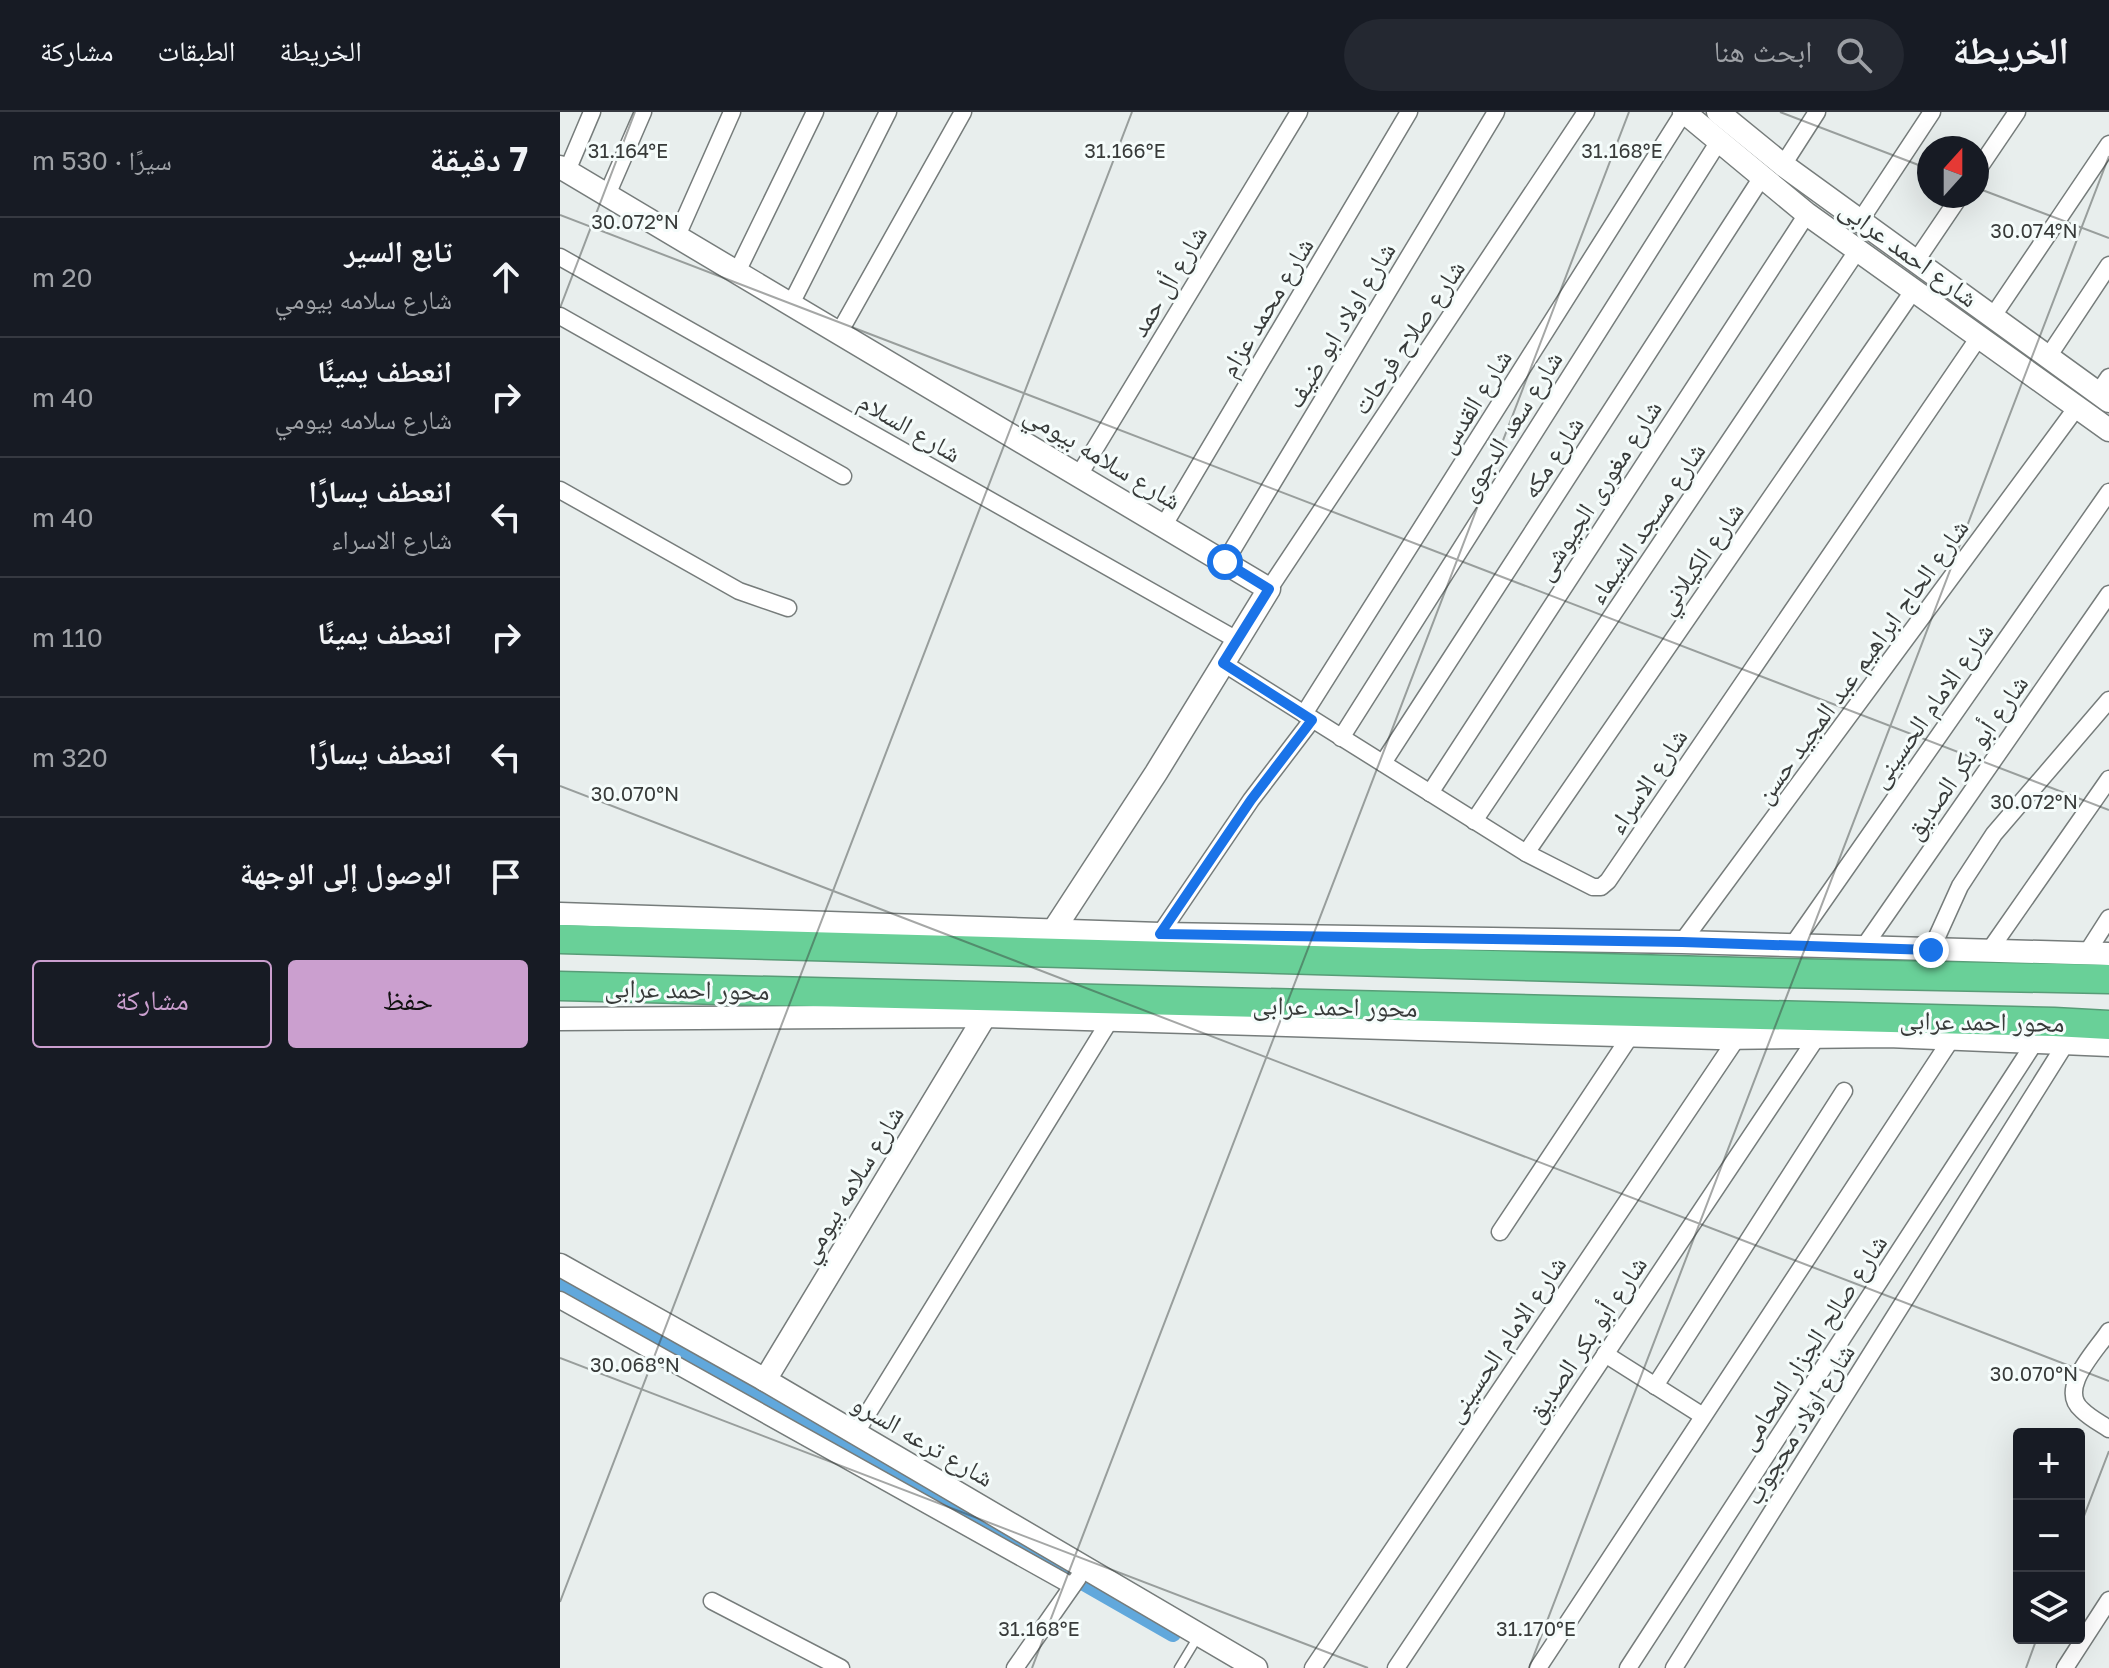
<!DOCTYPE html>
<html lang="ar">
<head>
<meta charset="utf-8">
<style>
  :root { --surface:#171b24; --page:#242831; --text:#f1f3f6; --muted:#9ea1a6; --line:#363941; --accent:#cb9fcf }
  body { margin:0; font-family:"Golos Text","Noto Naskh Arabic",sans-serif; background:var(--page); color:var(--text); direction:rtl }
  .controls { position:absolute; right:24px; bottom:24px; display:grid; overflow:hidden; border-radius:8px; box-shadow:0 8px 32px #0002 }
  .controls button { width:72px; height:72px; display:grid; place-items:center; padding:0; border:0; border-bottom:2px solid var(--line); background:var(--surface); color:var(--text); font:40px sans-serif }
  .compass { position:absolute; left:1357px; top:24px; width:72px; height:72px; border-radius:50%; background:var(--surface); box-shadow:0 8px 32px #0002; rotate:21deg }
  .stop { position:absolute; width:24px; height:24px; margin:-18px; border:6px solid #1a73e8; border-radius:50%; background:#fff }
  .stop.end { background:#1a73e8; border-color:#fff; box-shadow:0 2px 8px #0008 }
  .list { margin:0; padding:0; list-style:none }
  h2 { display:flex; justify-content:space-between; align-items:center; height:104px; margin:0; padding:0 32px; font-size:34px }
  h2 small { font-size:26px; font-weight:400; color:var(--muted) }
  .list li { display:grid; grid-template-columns:52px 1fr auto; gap:24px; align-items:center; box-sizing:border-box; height:120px; padding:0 32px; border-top:2px solid var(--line) }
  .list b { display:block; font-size:30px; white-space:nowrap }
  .list p { margin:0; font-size:26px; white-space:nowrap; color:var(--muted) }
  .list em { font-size:26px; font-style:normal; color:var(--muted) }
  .actions { display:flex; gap:16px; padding:24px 32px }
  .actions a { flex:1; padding:18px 0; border:2px solid var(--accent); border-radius:8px; text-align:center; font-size:28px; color:var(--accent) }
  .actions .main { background:var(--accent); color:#111 }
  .icon { flex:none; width:44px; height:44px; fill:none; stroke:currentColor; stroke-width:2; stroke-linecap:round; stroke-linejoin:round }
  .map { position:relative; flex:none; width:1549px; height:1556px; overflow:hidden; direction:ltr }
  header { display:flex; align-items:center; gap:48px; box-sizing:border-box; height:112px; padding:0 40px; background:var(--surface); border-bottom:2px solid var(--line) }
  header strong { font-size:38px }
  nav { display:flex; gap:44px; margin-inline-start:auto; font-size:28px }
  .search { width:560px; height:72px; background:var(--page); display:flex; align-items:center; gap:20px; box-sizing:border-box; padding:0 28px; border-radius:44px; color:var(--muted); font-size:30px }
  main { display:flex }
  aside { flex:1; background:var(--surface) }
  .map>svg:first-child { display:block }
</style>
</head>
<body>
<header>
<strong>الخريطة</strong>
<div class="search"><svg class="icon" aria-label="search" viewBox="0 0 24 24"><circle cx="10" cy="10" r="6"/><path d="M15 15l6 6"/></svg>ابحث هنا</div>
<nav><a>الخريطة</a><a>الطبقات</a><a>مشاركة</a></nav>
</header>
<main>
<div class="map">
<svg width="1549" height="1556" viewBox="0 0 1549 1556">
  <rect width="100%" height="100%" fill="#e8eeed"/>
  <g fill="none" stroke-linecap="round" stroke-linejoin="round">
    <g stroke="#61a8dc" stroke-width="16">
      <polyline points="0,1170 504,1460"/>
      <polyline points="524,1471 613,1522"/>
    </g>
    <defs>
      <polyline id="lane" points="619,1556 639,1523"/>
      <g id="street">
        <polyline points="1223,53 1257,0"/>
        <polyline points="7,59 32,0"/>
        <polyline points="1417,59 1457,0"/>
        <polyline points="47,83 83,0"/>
        <polyline points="1300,109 1372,0"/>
        <polyline points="117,124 172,0"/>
        <polyline points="0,145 677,528"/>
        <polyline points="1356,149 1400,84"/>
        <polyline points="177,160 255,0"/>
        <polyline points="231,192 328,0"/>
        <polyline points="0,204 283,364"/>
        <polyline points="1433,204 1549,32"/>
        <polyline points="279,221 403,0"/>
        <polyline points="1488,245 1549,153"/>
        <polyline points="1538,281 1549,265"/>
        <polyline points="519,363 739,0"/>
        <polyline points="0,378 179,479 228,496"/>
        <polyline points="604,413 849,0"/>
        <polyline points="665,450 936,0"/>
        <polyline points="709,477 1026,0"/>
        <polyline points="663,551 966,741 1033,775 1041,775 1048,769 1419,225"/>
        <polyline points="744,602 1124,0"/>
        <polyline points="781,626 1159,29"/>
        <polyline points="823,651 1202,65"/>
        <polyline points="870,681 1247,102"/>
        <polyline points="914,709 1297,139"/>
        <polyline points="966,741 1353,179"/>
        <polyline points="600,822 691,688 752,608"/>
        <polyline points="1122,830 1517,295"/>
        <polyline points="1232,834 1549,380"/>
        <polyline points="1303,836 1549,482"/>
        <polyline points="1371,838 1400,774 1434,722 1549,588"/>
        <polyline points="1429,839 1549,667"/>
        <polyline points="1526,842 1549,806"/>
        <polyline points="940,1120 1071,923"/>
        <polyline points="0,1188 512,1474"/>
        <path d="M1549,1219C1536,1239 1497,1277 1522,1298C1530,1306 1540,1311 1549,1317"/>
        <polyline points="1045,1242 1143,1304"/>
        <polyline points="1095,1274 1284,979"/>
        <polyline points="295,1322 550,908"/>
        <polyline points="152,1489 281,1556"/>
        <polyline points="455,1556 518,1466"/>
        <polyline points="753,1556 1177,926"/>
        <polyline points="836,1556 1257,925"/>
        <polyline points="978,1556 1392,926"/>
        <polyline points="1068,1556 1475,930"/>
        <polyline points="1114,1556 1506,931"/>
        <polyline points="1505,1556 1549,1488"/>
      </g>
      <g id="secondary">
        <polyline points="1124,0 1247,102 1549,318"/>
        <polyline points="1158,0 1223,53 1549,289"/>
        <polyline points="0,55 709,477 596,661 493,819"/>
        <polyline points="0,802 600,822 1122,830 1549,842"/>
        <polyline points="0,907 425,904 1158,926 1328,924 1549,933"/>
        <polyline points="0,1153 205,1268 696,1556"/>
        <polyline points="205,1268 425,904"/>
      </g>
      <g id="highway">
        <polyline points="0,827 1219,861 1549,867"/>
        <polyline points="0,874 1494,910 1549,913"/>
      </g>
    </defs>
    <use href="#lane" stroke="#767c7b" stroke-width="11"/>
    <use href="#street" stroke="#767c7b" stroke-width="19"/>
    <use href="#secondary" stroke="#767c7b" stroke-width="25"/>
    <use href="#highway" stroke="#589c77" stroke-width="31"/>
    <use href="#lane" stroke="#fff" stroke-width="8"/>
    <use href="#street" stroke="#fff" stroke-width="16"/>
    <use href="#secondary" stroke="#fff" stroke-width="22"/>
    <use href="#highway" stroke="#69d098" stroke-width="28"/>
  </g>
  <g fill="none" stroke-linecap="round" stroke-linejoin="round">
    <polyline stroke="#1a73e8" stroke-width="10" points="665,450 709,477 663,551 752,608 691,688 600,822 1122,830 1371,838"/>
  </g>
  <path fill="none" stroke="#383b3a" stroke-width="2" stroke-opacity="0.45" d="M1220,0L1369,57M1417,76L1549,126M0,103L1549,698M0,196L75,0M0,674L1549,1269M0,1246L808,1556M1519,1417L1549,1339M0,1490L572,0M472,1556L1069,0M969,1556L1549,44M1466,1556L1477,1526"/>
  <g text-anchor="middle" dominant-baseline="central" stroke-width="6" stroke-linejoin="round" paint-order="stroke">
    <g font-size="26" fill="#383b3a" stroke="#f5fcfb">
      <text transform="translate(1349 141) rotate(36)">شارع احمد عرابى</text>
      <text transform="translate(608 169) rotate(-59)">شارع أل حمد</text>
      <text transform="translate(706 195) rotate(-59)">شارع محمد عزام</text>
      <text transform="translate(780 213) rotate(-59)">شارع اولاد ابو ضيف</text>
      <text transform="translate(848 225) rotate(-56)">شارع صلاح فرحات</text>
      <text transform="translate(914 289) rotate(-58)">شارع القدس</text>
      <text transform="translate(950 314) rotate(-58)">شارع سعد الدجوى</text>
      <text transform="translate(350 315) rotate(30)">شارع السلام</text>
      <text transform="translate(543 345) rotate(31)">شارع سلامه بيومي</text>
      <text transform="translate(992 345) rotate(-57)">شارع مكه</text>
      <text transform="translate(1038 378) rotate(-57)">شارع مغورى الجيوشى</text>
      <text transform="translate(1086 411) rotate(-56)">شارع مسجد الشيماء</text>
      <text transform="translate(1140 446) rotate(-55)">شارع الكيلاني</text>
      <text transform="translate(1301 549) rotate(-54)">شارع الحاج ابراهيم عبد المجيد حسن</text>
      <text transform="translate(1371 593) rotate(-55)">شارع الامام الحسينى</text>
      <text transform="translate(1406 645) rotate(-55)">شارع أبو بكر الصديق</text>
      <text transform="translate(1087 669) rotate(-56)">شارع الاسراء</text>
      <text transform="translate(127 877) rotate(1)">محور احمد عرابى</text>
      <text transform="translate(775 894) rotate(1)">محور احمد عرابى</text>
      <text transform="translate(1422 909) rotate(1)">محور احمد عرابى</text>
      <text transform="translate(291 1072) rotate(-59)">شارع سلامه بيومي</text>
      <text transform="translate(945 1227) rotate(-56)">شارع الامام الحسينى</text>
      <text transform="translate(1026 1227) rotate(-56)">شارع أبو بكر الصديق</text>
      <text transform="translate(1252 1230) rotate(-57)">شارع صالح الجزار المحامى</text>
      <text transform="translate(1239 1312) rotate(-58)">شارع اولاد محجوب</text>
      <text transform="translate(363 1328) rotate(30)">شارع ترعه السرو</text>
    </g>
  </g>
  <g font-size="20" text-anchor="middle" fill="#383b3a" stroke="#f5fcfb" stroke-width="6" stroke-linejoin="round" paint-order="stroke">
    <text x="68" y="46">31.164°E</text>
    <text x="565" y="46">31.166°E</text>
    <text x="1062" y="46">31.168°E</text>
    <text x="75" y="117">30.072°N</text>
    <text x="1474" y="126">30.074°N</text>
    <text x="75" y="689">30.070°N</text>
    <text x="1474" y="697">30.072°N</text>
    <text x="75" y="1260">30.068°N</text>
    <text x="1474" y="1269">30.070°N</text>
    <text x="479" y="1524">31.168°E</text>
    <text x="976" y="1524">31.170°E</text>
  </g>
</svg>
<div class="controls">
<button>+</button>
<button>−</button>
<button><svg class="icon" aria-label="layers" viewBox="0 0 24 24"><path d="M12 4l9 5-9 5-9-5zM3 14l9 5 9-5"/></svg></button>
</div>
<svg class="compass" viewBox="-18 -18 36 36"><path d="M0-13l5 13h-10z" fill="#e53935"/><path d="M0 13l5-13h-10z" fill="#9ea1a6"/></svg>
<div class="stop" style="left:665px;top:450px"></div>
<div class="stop end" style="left:1371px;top:838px"></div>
</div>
<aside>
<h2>7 دقيقة<small>سيرًا · 530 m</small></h2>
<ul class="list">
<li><svg class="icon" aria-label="ahead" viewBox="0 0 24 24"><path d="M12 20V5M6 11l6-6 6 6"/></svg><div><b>تابع السير</b><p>شارع سلامه بيومي</p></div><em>20 m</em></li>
<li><svg class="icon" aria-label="right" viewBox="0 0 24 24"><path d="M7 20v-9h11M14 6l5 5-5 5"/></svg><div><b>انعطف يمينًا</b><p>شارع سلامه بيومي</p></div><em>40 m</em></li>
<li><svg class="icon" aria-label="left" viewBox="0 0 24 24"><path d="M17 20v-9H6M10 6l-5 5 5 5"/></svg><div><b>انعطف يسارًا</b><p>شارع الاسراء</p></div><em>40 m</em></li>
<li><svg class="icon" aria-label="right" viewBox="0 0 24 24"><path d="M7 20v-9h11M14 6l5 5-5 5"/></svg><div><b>انعطف يمينًا</b></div><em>110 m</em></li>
<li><svg class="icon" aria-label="left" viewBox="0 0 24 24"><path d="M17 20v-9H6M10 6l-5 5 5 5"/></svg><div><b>انعطف يسارًا</b></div><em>320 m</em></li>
<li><svg class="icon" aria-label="arrive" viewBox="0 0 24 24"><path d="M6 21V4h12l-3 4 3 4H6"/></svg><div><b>الوصول إلى الوجهة</b></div></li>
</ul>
<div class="actions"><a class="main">حفظ</a><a>مشاركة</a></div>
</aside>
</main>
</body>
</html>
